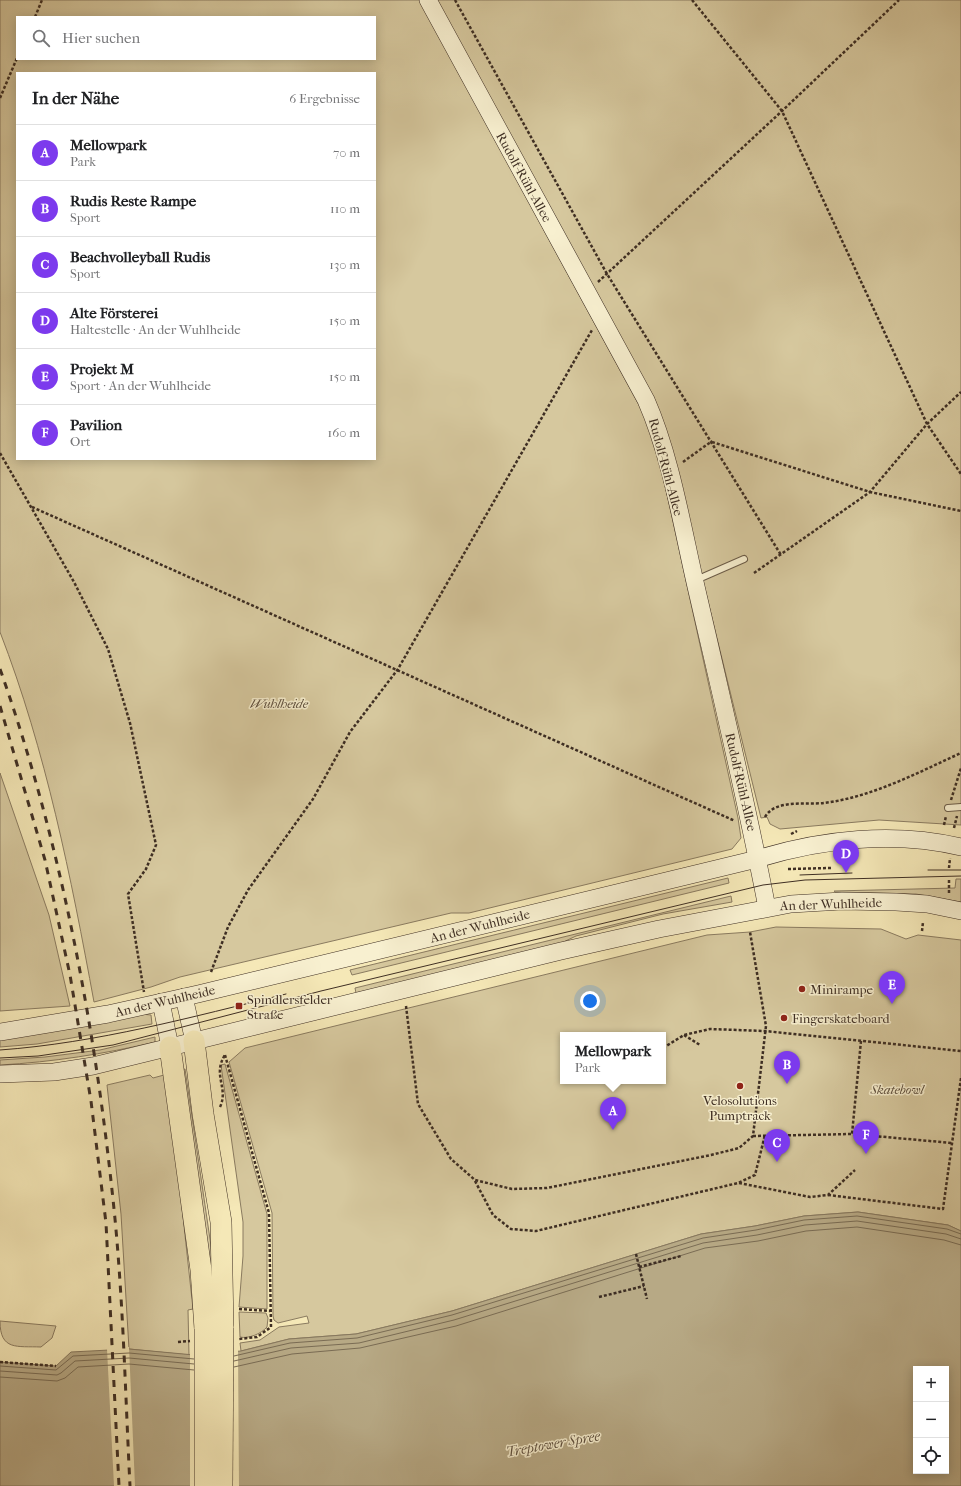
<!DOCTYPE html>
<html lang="de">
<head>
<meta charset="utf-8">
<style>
  :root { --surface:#fff; --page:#f6f6f6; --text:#202124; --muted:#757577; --line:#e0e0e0; --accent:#7c3aed }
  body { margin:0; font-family:"IM FELL French Canon",serif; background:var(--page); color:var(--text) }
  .controls { position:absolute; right:12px; bottom:12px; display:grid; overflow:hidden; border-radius:0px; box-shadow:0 2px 10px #0003 }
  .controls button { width:36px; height:36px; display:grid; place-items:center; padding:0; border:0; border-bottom:1px solid var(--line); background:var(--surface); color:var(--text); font:20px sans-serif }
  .you { position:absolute; left:590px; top:1001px; width:14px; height:14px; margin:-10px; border:3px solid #fff; border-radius:50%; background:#1a73e8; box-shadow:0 0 0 6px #1a73e833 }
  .badge { display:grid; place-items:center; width:26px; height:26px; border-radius:50%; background:var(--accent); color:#fff; font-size:13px; font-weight:700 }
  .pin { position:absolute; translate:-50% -33px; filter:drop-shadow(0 1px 2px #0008) }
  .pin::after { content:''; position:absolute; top:21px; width:14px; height:12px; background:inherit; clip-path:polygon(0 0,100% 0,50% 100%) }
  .popup { position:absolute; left:560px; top:1032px; width:106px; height:52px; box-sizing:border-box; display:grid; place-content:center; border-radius:0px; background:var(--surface); filter:drop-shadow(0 1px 3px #0005); font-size:13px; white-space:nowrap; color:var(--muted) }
  .popup b { font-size:15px; color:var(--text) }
  .popup::after { content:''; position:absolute; left:50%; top:100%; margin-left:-8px; border:8px solid transparent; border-top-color:var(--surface) }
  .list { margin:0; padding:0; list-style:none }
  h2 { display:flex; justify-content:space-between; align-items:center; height:52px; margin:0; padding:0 16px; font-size:17px }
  h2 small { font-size:13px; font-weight:400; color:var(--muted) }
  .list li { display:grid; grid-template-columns:26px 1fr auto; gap:12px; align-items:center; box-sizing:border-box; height:56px; padding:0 16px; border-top:1px solid var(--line) }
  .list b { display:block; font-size:15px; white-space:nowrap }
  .list p { margin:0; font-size:13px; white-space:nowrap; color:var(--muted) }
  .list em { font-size:13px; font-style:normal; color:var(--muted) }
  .icon { flex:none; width:22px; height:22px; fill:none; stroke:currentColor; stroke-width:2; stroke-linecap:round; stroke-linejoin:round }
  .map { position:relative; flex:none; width:961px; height:1486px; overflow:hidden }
  .search { position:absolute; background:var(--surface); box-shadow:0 2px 10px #0003; left:16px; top:16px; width:360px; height:44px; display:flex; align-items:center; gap:10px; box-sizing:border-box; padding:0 14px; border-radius:0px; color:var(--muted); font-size:15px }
  .panel { position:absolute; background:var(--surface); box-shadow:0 2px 10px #0003; left:16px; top:72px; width:360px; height:388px; border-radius:0px }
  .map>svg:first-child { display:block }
</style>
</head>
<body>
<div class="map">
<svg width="961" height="1486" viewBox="0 0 961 1486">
  <rect width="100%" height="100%" fill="#f5e8b7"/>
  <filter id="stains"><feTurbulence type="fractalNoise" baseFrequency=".005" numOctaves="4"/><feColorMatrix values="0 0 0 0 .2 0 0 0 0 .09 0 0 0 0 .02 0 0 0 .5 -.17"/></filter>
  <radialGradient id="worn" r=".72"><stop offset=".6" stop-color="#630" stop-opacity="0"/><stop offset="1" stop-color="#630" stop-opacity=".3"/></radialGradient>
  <g fill="#d6c89e" stroke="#8a7b60" fill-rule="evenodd">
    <path d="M0,0H419L646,418L659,458L738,818L741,838L732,849L469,913H451L180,977L151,987L94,1002C71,877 46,751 0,632ZM17,17H375V59H17ZM17,73H375V459H17Z"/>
    <polygon points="435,0 961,0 961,825 879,820 780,829 770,824 767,817 761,818 671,450"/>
    <polygon points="0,773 49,915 70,1006 0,1011"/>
    <polygon points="728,878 729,883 352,975 350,970"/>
    <polygon points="956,879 961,879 961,902 916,894 835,892 834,891 955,888"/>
    <polygon points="731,896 732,902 663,914 576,936 555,946 356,993 355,988"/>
    <path d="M776,927L881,929L906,939L918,935L961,940V1231L948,1225L858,1212L804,1216L755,1226L701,1234L452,1311L356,1334L289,1339L241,1351L240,1343L260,1340L279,1327L309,1323L307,1316L278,1323L274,1320L273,1316L272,1213L229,1062L245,1048L707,935L750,932ZM563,1035H663V1081H563Z"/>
    <polygon points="141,1014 151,1015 152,1024 37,1044 0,1047 0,1039"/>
    <path d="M155,1037V1042C104,1054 53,1062 0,1065V1060L45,1057L100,1050Z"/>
    <polygon points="225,1064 267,1214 267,1309 239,1307 243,1256 243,1222 221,1065"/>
    <polygon points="185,1069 211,1246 216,1299 180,1070"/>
    <polygon points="150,1075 153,1078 164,1075 180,1189 193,1309 188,1310 189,1355 129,1349 121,1214 107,1085"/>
    <path d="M239,1312L266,1313L268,1318L267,1327C261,1334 248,1339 240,1337Z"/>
    <path d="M0,1321L56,1326L52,1338L41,1347C17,1346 0,1351 0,1321Z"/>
  </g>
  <path fill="#b7a985" stroke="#87785e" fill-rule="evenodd" d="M858,1212L948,1225L961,1231V1486H0V1362L56,1366L71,1352L129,1349L216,1357L228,1352L241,1351L289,1339L356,1334L452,1311L701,1234L755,1226L804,1216ZM916,1369H946V1471H916Z"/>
  <g fill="#f5e8b7">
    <polygon points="129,1347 135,1486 114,1486 107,1349"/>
    <polygon points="238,1349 239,1486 190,1486 190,1353 215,1355 227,1350"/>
  </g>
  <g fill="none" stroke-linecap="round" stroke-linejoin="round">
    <g stroke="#7a6c54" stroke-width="1">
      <polyline points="234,1356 290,1343 357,1338 452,1315 703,1238 756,1230 804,1220 857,1216 947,1229 961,1234"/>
      <polyline points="234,1361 291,1348 359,1343 454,1320 703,1243 757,1235 805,1225 857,1221 946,1234 961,1239"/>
      <polyline points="0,1366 56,1370 73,1356 129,1353 194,1359"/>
      <polyline points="234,1367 292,1354 360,1348 456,1326 705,1248 758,1241 806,1231 857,1227 944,1240 961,1245"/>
      <polyline points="0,1371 57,1375 61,1373 75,1361 129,1358 194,1364"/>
      <polyline points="0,1377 57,1381 65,1378 78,1367 129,1364 194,1370"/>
    </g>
    <defs>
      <g id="lane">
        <polyline points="696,580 744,559"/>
        <polyline points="948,808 961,807"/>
      </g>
      <g id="secondary">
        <path d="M428,0L646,400C672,459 683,532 698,595C722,699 747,803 767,908"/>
        <polyline points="184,997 194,1041"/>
        <polyline points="161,1002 170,1047"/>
        <path d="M0,1032L108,1014L198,994L757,859C822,839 894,831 961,847"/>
        <polyline points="0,1074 54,1072 93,1066 561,951 659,929 791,904 842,901 896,902 927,904 961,911"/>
      </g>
      <g id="highway">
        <polyline points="194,1041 203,1114 221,1222 223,1328"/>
        <polyline points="170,1047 201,1270 205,1329"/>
      </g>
    </defs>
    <use href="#lane" stroke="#6c5c48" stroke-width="8"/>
    <use href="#secondary" stroke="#3e2e23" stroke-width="18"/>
    <use href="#highway" stroke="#3e2e23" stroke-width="22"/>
    <g stroke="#3e2e23" stroke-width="2.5" stroke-dasharray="3 2" stroke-linecap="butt">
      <polyline points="455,0 607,274 781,555"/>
      <polyline points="692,0 782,111 927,424 961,474"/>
      <polyline points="35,17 42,0"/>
      <polyline points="0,98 17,58"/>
      <polyline points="598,282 782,111 899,0"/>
      <polyline points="712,442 870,492 961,511"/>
      <polyline points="0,453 74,582 108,649 130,723 156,845 146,869 128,894 144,992"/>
      <polyline points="683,462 712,441"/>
      <polyline points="32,507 735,821"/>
      <polyline points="754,573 870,492 927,424 961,392"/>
      <polyline points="951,800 961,768"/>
      <path d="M765,817C775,799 806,805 824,803C872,797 917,773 961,753"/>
      <polyline points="944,825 946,816"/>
      <polyline points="954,828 957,816"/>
      <polyline points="791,834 797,831"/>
      <polyline points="949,868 950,858"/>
      <polyline points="788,869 831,868"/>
      <polyline points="949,893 949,880"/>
      <polyline points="922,931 923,922"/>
      <polyline points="211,972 228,927 248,890 313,799 350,732 398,669 592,330"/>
      <polyline points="406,1006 418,1104 451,1159 475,1180 512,1189 547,1188 711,1155 739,1148 753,1136 766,1026 750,932"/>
      <polyline points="684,1035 700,1045"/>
      <polyline points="861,1041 852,1134 952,1143"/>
      <polyline points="663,1048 684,1035 710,1029 765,1031 961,1051"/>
      <polyline points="225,1055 269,1213 271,1327 257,1337 239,1339"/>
      <path d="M220,1107C229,1088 212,1075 225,1055"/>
      <polyline points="753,1136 852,1134"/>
      <polyline points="475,1181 493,1215 511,1229 536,1231 738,1183 755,1175 765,1135"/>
      <polyline points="739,1183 810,1197 828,1195 855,1170"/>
      <polyline points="828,1195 943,1209 961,1078"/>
      <polyline points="636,1254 647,1299"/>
      <polyline points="639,1267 681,1256"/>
      <polyline points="599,1297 644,1286"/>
      <polyline points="239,1309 270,1311"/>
      <polyline points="178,1342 190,1341"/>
      <polyline points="0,1362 56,1366"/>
    </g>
    <use href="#lane" stroke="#f8f0d0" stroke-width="6"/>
    <use href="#secondary" stroke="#f8f0d0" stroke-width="17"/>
    <use href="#highway" stroke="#f5e8b7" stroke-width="21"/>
    <g stroke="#3e2e23" stroke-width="1">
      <polyline points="928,870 961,870"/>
      <polyline points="800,875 852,873"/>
      <path d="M0,1050C97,1043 192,1017 286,994"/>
      <polyline points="0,1058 38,1056 113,1045 321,991 763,885 805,880 961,876"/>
    </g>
    <g stroke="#3e2e23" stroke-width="3" stroke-dasharray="7 7" stroke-linecap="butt">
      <path d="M0,669C59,836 93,1014 112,1190C123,1288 125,1388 130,1486"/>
      <polyline points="0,706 45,860 70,975 91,1101 106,1223 119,1486"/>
    </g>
    <defs>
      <g id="highway-bridge">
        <polyline points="205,1486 205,1329"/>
        <polyline points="222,1486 223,1328"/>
      </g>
    </defs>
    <use href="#highway-bridge" stroke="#3e2e23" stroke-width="22" stroke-linecap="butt"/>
    <use href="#highway-bridge" stroke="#f5e8b7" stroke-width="21"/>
  </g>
  <g fill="#8f2418" stroke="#f8f0d0" stroke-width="1.5">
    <circle cx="802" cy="989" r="4"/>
    <rect x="235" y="1002" width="8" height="8" rx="2"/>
    <circle cx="784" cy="1018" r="4"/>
    <circle cx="740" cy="1086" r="4"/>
  </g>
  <g text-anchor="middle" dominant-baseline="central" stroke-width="3" stroke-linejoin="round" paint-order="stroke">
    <g font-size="13" fill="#3e2e23" stroke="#f8f0d0">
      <text transform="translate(524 177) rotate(61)">Rudolf-Rühl-Allee</text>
      <text transform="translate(666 467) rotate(75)">Rudolf-Rühl-Allee</text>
      <text transform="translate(741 782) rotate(77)">Rudolf-Rühl-Allee</text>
      <text transform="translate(831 904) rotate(-2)">An der Wuhlheide</text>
      <text transform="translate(480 926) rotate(-14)">An der Wuhlheide</text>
      <text transform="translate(165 1001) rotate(-13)">An der Wuhlheide</text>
    </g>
    <g font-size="13" font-style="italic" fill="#5c4d3c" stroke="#f8f0d0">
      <text x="279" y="703">Wuhlheide</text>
      <text x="897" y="1089">Skatebowl</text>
    </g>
    <g font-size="13" fill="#3e2e23" stroke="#f8f0d0" text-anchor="start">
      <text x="810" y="989">Minirampe</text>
      <text x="247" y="999">Spindlersfelder<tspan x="247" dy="15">Straße</tspan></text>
      <text x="792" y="1018">Fingerskateboard</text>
      <text x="740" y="1100" text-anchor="middle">Velosolutions<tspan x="740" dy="15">Pumptrack</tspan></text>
    </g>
    <g font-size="14" font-style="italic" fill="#5c4d3c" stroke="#f8f0d0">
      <text transform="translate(553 1444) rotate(-10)">Treptower Spree</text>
    </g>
  </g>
  <rect width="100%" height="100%" filter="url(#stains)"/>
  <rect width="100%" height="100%" fill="url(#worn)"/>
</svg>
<div class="controls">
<button>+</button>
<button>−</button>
<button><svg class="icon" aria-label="locate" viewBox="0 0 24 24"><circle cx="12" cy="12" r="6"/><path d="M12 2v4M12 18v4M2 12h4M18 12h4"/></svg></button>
</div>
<div class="you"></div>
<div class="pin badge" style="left:613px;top:1130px">A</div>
<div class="popup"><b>Mellowpark</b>Park</div>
<div class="pin badge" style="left:787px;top:1084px">B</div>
<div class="pin badge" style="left:777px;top:1162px">C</div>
<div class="pin badge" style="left:846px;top:873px">D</div>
<div class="pin badge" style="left:892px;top:1004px">E</div>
<div class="pin badge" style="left:866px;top:1154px">F</div>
<div class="search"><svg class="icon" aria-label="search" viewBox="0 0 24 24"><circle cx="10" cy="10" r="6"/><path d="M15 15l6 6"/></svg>Hier suchen</div>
<section class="panel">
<h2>In der Nähe<small>6 Ergebnisse</small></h2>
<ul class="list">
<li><span class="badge">A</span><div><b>Mellowpark</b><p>Park</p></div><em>70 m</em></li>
<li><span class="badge">B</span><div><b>Rudis Reste Rampe</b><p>Sport</p></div><em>110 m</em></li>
<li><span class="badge">C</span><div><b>Beachvolleyball Rudis</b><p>Sport</p></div><em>130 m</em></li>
<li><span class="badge">D</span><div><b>Alte Försterei</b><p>Haltestelle · An der Wuhlheide</p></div><em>150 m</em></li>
<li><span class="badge">E</span><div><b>Projekt M</b><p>Sport · An der Wuhlheide</p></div><em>150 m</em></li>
<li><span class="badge">F</span><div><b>Pavilion</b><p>Ort</p></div><em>160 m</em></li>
</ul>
</section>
</div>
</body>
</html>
